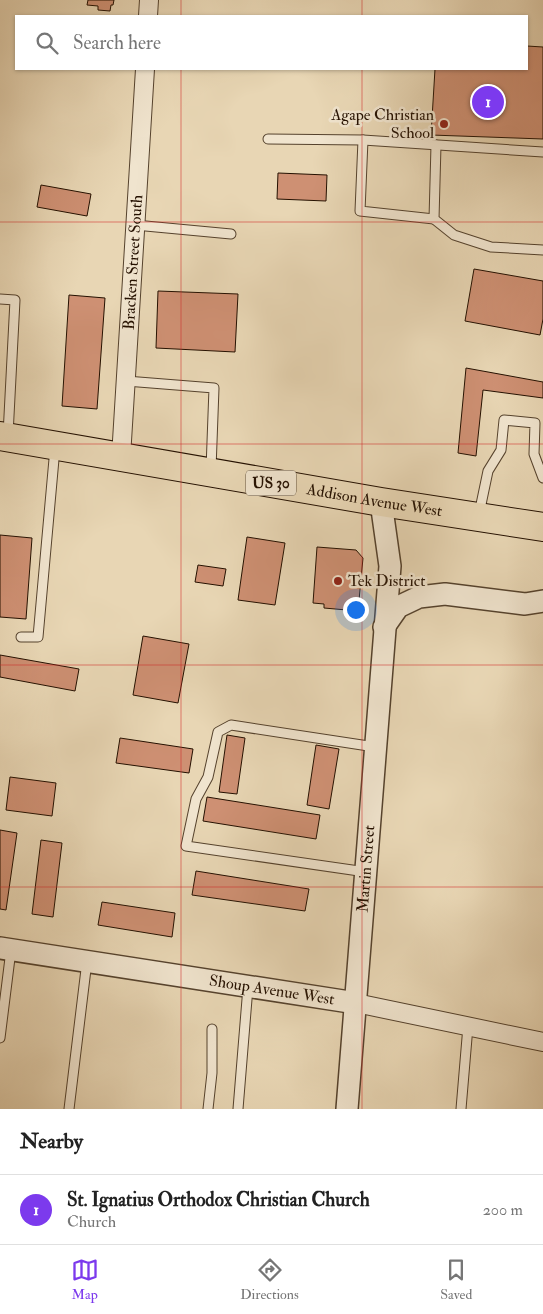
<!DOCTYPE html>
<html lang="en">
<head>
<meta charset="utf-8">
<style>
  :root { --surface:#fff; --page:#f2f2f2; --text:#222; --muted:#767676; --line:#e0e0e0; --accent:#7c3aed }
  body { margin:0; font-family:"IM FELL Double Pica",serif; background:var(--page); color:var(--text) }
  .you { position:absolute; left:355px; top:609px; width:18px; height:18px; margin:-12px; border:4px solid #fff; border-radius:50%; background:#1a73e8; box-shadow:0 0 0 8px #1a73e833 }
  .badge { display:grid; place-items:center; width:32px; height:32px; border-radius:50%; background:var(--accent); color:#fff; font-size:16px; font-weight:700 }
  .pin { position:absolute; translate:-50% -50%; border:2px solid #fff; box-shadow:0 1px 5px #0006 }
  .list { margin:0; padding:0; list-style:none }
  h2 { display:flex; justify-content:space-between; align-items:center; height:65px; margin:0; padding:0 20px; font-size:21px }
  h2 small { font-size:16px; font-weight:400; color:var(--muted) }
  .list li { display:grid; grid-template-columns:32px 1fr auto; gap:15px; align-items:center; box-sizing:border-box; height:70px; padding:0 20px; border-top:1px solid var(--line) }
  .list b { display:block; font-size:19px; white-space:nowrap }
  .list p { margin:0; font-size:16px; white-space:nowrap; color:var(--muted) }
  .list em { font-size:16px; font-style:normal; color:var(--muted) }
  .icon { flex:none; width:28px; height:28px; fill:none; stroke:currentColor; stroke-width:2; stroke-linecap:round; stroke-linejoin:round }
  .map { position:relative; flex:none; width:543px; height:1109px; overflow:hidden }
  .search { position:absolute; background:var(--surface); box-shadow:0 1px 4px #0004; left:15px; right:15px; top:15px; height:55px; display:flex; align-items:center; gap:12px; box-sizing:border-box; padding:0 18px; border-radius:0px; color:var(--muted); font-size:19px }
  .sheet { height:135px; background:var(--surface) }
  nav { display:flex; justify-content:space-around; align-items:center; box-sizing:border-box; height:70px; border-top:1px solid var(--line); background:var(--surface); font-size:14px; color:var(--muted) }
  nav a { display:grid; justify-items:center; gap:2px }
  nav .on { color:var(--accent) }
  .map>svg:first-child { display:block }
</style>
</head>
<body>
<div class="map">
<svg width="543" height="1109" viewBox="0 0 543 1109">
  <rect width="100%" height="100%" fill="#e8d6b4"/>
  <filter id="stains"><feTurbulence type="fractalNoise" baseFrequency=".004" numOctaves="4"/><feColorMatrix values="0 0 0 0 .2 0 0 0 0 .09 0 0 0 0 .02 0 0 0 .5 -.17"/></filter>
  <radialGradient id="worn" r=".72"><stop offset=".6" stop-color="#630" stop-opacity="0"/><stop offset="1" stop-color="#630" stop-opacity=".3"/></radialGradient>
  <g fill="#ce9073" stroke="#241000">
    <polygon points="88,0 114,0 113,5 111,5 110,11 98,10 98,6 87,5"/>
    <polygon points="527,46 543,47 543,139 431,135 435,69 527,69"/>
    <polygon points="278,173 327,175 326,201 277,199"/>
    <polygon points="41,185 91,194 87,216 37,207"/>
    <polygon points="474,269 543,281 543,319 540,335 465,321"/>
    <polygon points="158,291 238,294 235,352 156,348"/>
    <polygon points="69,295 105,298 97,409 62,406"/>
    <polygon points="466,368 543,382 543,398 483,390 476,456 458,453"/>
    <polygon points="0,535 32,538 26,619 0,617"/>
    <polygon points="247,537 285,543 275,605 238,600"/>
    <polygon points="317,547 356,550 363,558 358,611 324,608 324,604 313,603"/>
    <polygon points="198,565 226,569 223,586 195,582"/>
    <polygon points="143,636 189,644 178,703 133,695"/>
    <polygon points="0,655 79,669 75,691 0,677"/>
    <polygon points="227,735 245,738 237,794 219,792"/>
    <polygon points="120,738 193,749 189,773 116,763"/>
    <polygon points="316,745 339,749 329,809 307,805"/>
    <polygon points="10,777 56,783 52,816 6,810"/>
    <polygon points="207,797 320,815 316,839 203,821"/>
    <polygon points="0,830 17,833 6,910 0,909"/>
    <polygon points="41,840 62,843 53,917 32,914"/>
    <polygon points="196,871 309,889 305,911 192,895"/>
    <polygon points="102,902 175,913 172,937 98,925"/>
  </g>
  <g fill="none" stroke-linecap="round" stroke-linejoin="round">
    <defs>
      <g id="service">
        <polyline points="268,139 363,140 543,152"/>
        <polyline points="363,140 360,211 434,219"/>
        <polyline points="436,145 434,219 454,235 491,247 543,250"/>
        <polyline points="135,225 231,234"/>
        <polyline points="0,299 15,300 8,435"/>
        <polyline points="126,381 214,388 211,469"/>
        <polyline points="479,514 488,471 501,450 504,420 535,423 534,454 543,478"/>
        <polyline points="21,637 38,637 55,448"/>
        <polyline points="366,872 186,846 196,799 208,777 218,732 231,725 375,747"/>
        <polyline points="0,1038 11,950"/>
        <polyline points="69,1109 87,961"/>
        <polyline points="208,1109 212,1073 212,1029"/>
        <polyline points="238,1109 248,987"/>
        <polyline points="461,1109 468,1026"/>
      </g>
      <g id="minor">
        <polyline points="148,16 149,0"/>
        <path id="s1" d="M121,457L145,69"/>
        <polyline points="356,1003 543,1042"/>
      </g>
      <g id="tertiary">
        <polyline points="384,627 398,607 419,597 445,594 525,604 543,601"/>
        <path id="s2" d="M0,948L356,1003"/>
        <path id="s3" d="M347,1109L390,566L381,502"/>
      </g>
      <g id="primary">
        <path id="s4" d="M0,436L381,502L543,527"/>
      </g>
    </defs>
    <use href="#service" stroke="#55422d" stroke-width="11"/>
    <use href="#minor" stroke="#55422d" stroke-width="20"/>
    <use href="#tertiary" stroke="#55422d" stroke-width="24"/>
    <use href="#primary" stroke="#241000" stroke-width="30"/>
    <use href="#service" stroke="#f0e4ce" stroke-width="9"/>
    <use href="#minor" stroke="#f0e4ce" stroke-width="18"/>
    <use href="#tertiary" stroke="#f0e4ce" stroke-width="21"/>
    <use href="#primary" stroke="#e8d6b4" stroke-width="28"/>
  </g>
  <path fill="none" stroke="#d62828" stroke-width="1" stroke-opacity="0.55" d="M181,0V16M362,0V16M181,69V1109M362,69V1109M0,222H543M0,444H543M0,665H543M0,887H543"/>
  <g fill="#8f2418" stroke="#f0e4ce" stroke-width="2">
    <circle cx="444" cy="124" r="5"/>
    <circle cx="338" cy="581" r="5"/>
  </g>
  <g text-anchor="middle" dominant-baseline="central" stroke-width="5" stroke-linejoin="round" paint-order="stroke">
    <rect fill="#f0e4ce" stroke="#61503e" stroke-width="1" x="246" y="470.5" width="50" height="25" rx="4"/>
    <g font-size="15" font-weight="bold" fill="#241000">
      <text x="271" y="483">US 30</text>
    </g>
    <g font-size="16" fill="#241000" stroke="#f0e4ce" text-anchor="end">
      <text x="434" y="115">Agape Christian<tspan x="434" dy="18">School</tspan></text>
      <text x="348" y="581" text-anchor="start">Tek District</text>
    </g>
    <g font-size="16" fill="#241000" stroke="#f0e4ce">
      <text stroke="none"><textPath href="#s1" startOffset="195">Bracken Street South</textPath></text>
      <text stroke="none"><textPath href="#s4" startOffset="380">Addison Avenue West</textPath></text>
      <text stroke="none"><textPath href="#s3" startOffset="241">Martin Street</textPath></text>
      <text stroke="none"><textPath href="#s2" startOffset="275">Shoup Avenue West</textPath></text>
    </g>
  </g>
  <rect width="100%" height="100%" filter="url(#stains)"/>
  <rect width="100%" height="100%" fill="url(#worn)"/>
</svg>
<div class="you"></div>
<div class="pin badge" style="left:488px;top:102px">1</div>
<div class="search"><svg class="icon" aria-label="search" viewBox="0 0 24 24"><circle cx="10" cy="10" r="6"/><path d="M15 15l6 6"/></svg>Search here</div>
</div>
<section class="sheet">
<h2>Nearby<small></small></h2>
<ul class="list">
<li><span class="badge">1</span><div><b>St. Ignatius Orthodox Christian Church</b><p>Church</p></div><em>200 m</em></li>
</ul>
</section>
<nav>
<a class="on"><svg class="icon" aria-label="map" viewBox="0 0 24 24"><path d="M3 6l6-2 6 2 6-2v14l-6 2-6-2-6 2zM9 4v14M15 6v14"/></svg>Map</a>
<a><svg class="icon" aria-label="directions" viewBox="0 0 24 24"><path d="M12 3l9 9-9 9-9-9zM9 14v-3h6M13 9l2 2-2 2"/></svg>Directions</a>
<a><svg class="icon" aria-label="saved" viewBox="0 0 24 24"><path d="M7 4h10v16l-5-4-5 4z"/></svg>Saved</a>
</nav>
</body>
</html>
